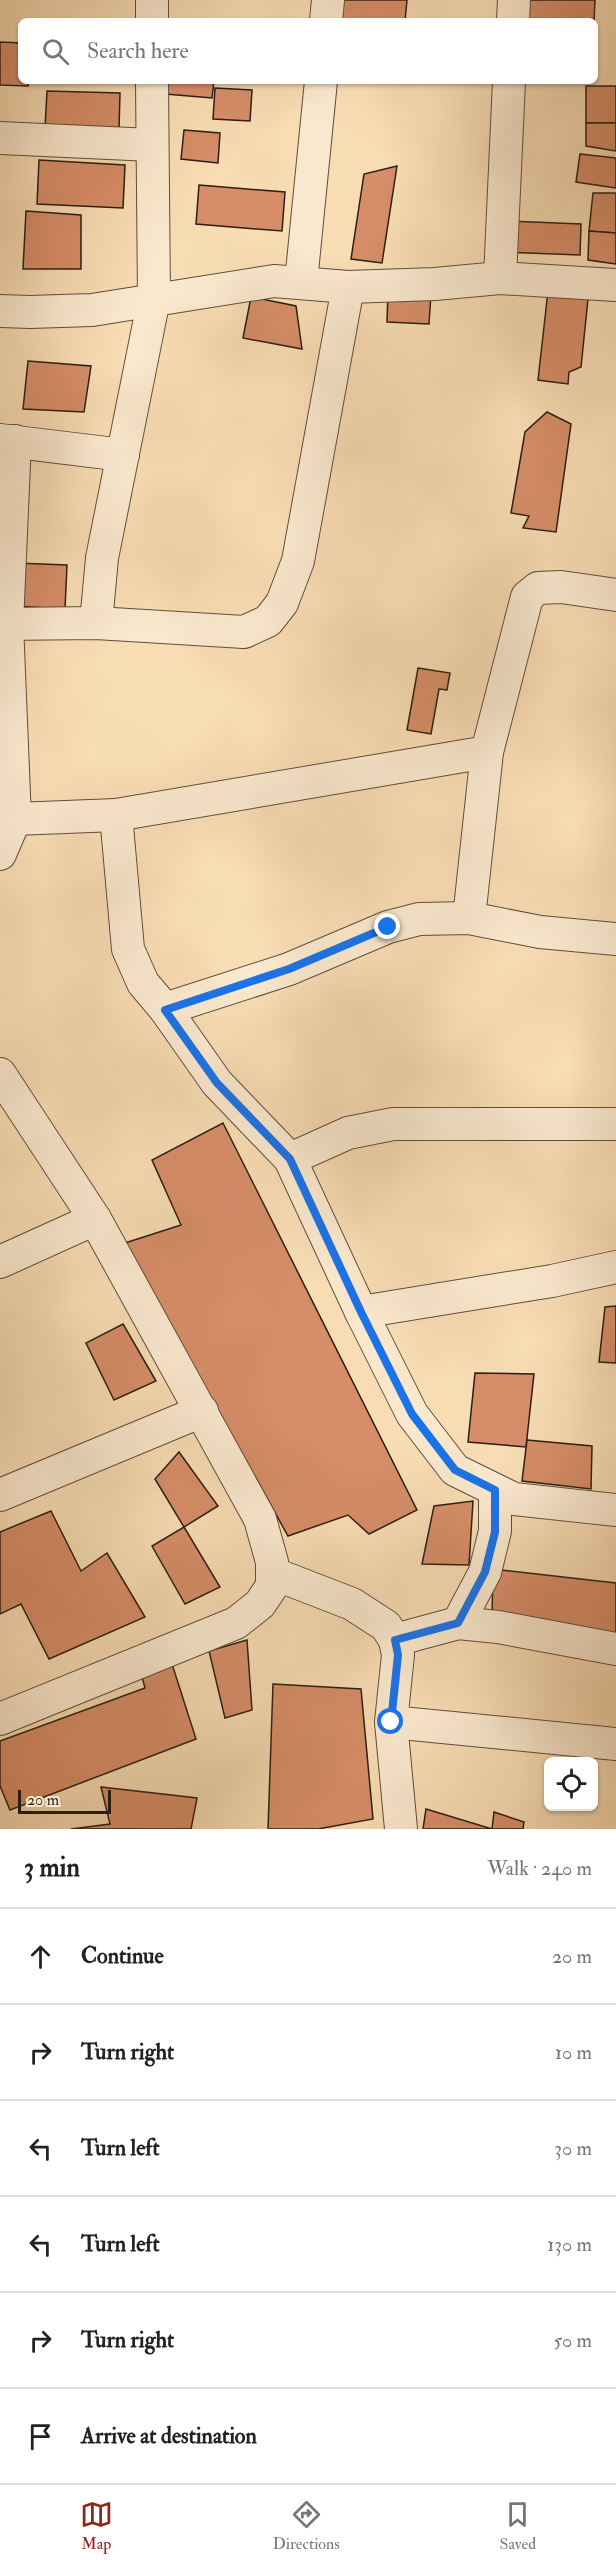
<!DOCTYPE html>
<html lang="en">
<head>
<meta charset="utf-8">
<style>
  :root { --surface:#fff; --page:#f6f6f6; --text:#222; --muted:#767676; --line:#e0e0e0; --accent:#8f2418 }
  body { margin:0; font-family:"IM FELL Double Pica",serif; background:var(--page); color:var(--text) }
  .controls { position:absolute; right:18px; bottom:18px; display:grid; overflow:hidden; border-radius:9px; box-shadow:0 2px 4px #0004 }
  .controls button { width:54px; height:54px; display:grid; place-items:center; padding:0; border:0; border-bottom:2px solid var(--line); background:var(--surface); color:var(--text); font:30px sans-serif }
  .scale { position:absolute; left:18px; bottom:15px; width:93px; box-sizing:border-box; padding-left:6px; border:3px solid #2b1e15; border-top:0; font-size:16px; line-height:21px; white-space:nowrap; color:#2b1e15; -webkit-text-stroke:4px #fae8ce; paint-order:stroke }
  .stop { position:absolute; width:18px; height:18px; margin:-14px; border:4px solid #1a73e8; border-radius:50%; background:#fff }
  .stop.end { background:#1a73e8; border-color:#fff; box-shadow:0 2px 6px #0008 }
  .list { margin:0; padding:0; list-style:none }
  h2 { display:flex; justify-content:space-between; align-items:center; height:78px; margin:0; padding:0 24px; font-size:26px }
  h2 small { font-size:20px; font-weight:400; color:var(--muted) }
  .list li { display:grid; grid-template-columns:39px 1fr auto; gap:18px; align-items:center; box-sizing:border-box; height:96px; padding:0 24px; border-top:2px solid var(--line) }
  .list b { display:block; font-size:22px; white-space:nowrap }
  .list em { font-size:20px; font-style:normal; color:var(--muted) }
  .icon { flex:none; width:33px; height:33px; fill:none; stroke:currentColor; stroke-width:2; stroke-linecap:round; stroke-linejoin:round }
  .map { position:relative; flex:none; width:616px; height:1829px; overflow:hidden }
  .search { position:absolute; background:var(--surface); box-shadow:0 2px 4px #0004; left:18px; right:18px; top:18px; height:66px; display:flex; align-items:center; gap:15px; box-sizing:border-box; padding:0 21px; border-radius:9px; color:var(--muted); font-size:22px }
  .sheet { height:654px; background:var(--surface) }
  nav { display:flex; justify-content:space-around; align-items:center; box-sizing:border-box; height:84px; border-top:2px solid var(--line); background:var(--surface); font-size:16px; color:var(--muted) }
  nav a { display:grid; justify-items:center; gap:3px }
  nav .on { color:var(--accent) }
  .map>svg:first-child { display:block }
</style>
</head>
<body>
<div class="map">
<svg width="616" height="1829" viewBox="0 0 616 1829">
  <rect width="100%" height="100%" fill="#f8dcb3"/>
  <filter id="stains"><feTurbulence type="fractalNoise" baseFrequency=".00333" numOctaves="4"/><feColorMatrix values="0 0 0 0 .2 0 0 0 0 .09 0 0 0 0 .02 0 0 0 .5 -.17"/></filter>
  <radialGradient id="worn" r=".72"><stop offset=".6" stop-color="#630" stop-opacity="0"/><stop offset="1" stop-color="#630" stop-opacity=".3"/></radialGradient>
  <g fill="#d68d68" stroke="#2b1e15" stroke-width="1.5">
    <polygon points="335,0 407,0 405,21 332,21"/>
    <polygon points="517,0 595,0 594,21 515,21"/>
    <polygon points="0,42 21,43 21,81 29,81 28,86 0,85"/>
    <polygon points="155,81 214,81 212,98 154,93"/>
    <rect x="586" y="86" width="30" height="37"/>
    <polygon points="215,88 252,90 250,121 213,119"/>
    <polygon points="47,91 120,93 119,129 45,128"/>
    <polygon points="586,123 616,123 616,151 586,146"/>
    <polygon points="184,130 220,133 218,163 181,159"/>
    <polygon points="580,154 616,158 616,188 576,182"/>
    <polygon points="39,160 125,165 123,208 37,204"/>
    <polygon points="397,166 382,263 351,259 364,174"/>
    <polygon points="199,185 285,192 282,231 196,224"/>
    <polygon points="593,193 616,193 616,233 589,231"/>
    <polygon points="26,211 81,215 81,269 23,269"/>
    <polygon points="505,221 581,224 580,255 504,252"/>
    <polygon points="589,231 616,233 616,264 588,260"/>
    <polygon points="549,282 588,299 581,367 569,372 568,384 538,380"/>
    <polygon points="388,292 431,294 429,324 387,322"/>
    <polygon points="251,297 296,306 302,349 243,338"/>
    <polygon points="28,361 91,366 84,412 23,409"/>
    <polygon points="547,412 571,424 556,532 523,528 529,516 511,513 525,432"/>
    <polygon points="16,563 67,565 65,609 14,606"/>
    <polygon points="418,668 450,673 447,690 439,689 431,734 407,730"/>
    <polygon points="223,1123 417,1510 369,1534 348,1515 288,1536 125,1243 181,1225 152,1160"/>
    <polygon points="616,1306 616,1363 599,1362 605,1307"/>
    <polygon points="123,1324 156,1381 114,1400 86,1343"/>
    <polygon points="475,1373 534,1374 526,1447 468,1442"/>
    <polygon points="527,1440 592,1446 591,1489 522,1481"/>
    <polygon points="179,1452 218,1506 184,1527 155,1479"/>
    <polygon points="473,1501 469,1565 422,1564 434,1506"/>
    <polygon points="51,1511 81,1571 107,1553 145,1617 49,1659 21,1604 0,1614 0,1532"/>
    <polygon points="184,1527 220,1587 185,1604 152,1546"/>
    <polygon points="493,1569 616,1583 616,1639 492,1618"/>
    <polygon points="247,1640 252,1710 225,1718 209,1651"/>
    <polygon points="172,1664 196,1739 10,1810 0,1786 0,1741 145,1688 141,1673"/>
    <polygon points="273,1684 361,1689 373,1819 318,1829 268,1829"/>
    <polygon points="101,1787 197,1798 191,1829 71,1829 110,1824"/>
    <polygon points="426,1809 492,1829 423,1829"/>
    <polygon points="494,1812 524,1822 523,1829 492,1829"/>
  </g>
  <g fill="none" stroke-linecap="round" stroke-linejoin="round">
    <defs>
      <g id="minor">
        <polyline points="152,21 152,0"/>
        <polyline points="326,21 328,0"/>
        <polyline points="513,21 514,0"/>
        <polyline points="0,138 152,145"/>
        <polyline points="500,278 509,81"/>
        <polyline points="301,282 321,81"/>
        <polyline points="0,311 30,312 92,310 274,281 348,287 435,284 500,278 616,285"/>
        <polyline points="0,440 123,455"/>
        <polyline points="96,623 102,558 154,299 152,81"/>
        <polyline points="0,624 96,623 244,632 268,621 282,603 298,561 348,287"/>
        <polyline points="116,815 128,949 143,983 165,1009 217,1083 290,1159 361,1312 412,1414 455,1470 514,1499 616,1510"/>
        <polyline points="15,819 116,815 487,752 527,597 538,588 561,587 616,595"/>
        <polyline points="0,854 15,819 7,624 15,441"/>
        <polyline points="469,918 487,752"/>
        <polyline points="165,1009 289,969 388,927 419,919 469,918 540,932 616,939"/>
        <polyline points="0,1074 95,1219 260,1519 272,1562 272,1586 260,1604 236,1623 0,1719"/>
        <polyline points="290,1159 348,1133 393,1124 616,1124"/>
        <polyline points="0,1262 95,1219"/>
        <polyline points="361,1312 552,1281 616,1267"/>
        <polyline points="0,1495 202,1411"/>
        <polyline points="272,1573 352,1604 386,1626 395,1640 398,1655 391,1722 401,1829"/>
        <polyline points="458,1623 485,1572 495,1531 495,1490"/>
        <polyline points="395,1640 458,1623 498,1627 616,1649"/>
        <polyline points="391,1722 616,1744"/>
      </g>
    </defs>
    <use href="#minor" stroke="#5e4e3c" stroke-width="34"/>
    <use href="#minor" stroke="#fae8ce" stroke-width="32"/>
  </g>
  <g fill="none" stroke-linecap="round" stroke-linejoin="round">
    <polyline stroke="#1a73e8" stroke-width="8" points="388,927 289,969 165,1010 217,1083 290,1159 361,1312 412,1414 455,1470 495,1490 495,1532 485,1572 458,1623 395,1640 398,1655 391,1722"/>
  </g>
  <rect width="100%" height="100%" filter="url(#stains)"/>
  <rect width="100%" height="100%" fill="url(#worn)"/>
</svg>
<div class="controls">
<button><svg class="icon" aria-label="locate" viewBox="0 0 24 24"><circle cx="12" cy="12" r="6"/><path d="M12 2v4M12 18v4M2 12h4M18 12h4"/></svg></button>
</div>
<div class="scale">20 m</div>
<div class="stop" style="left:391px;top:1722px"></div>
<div class="stop end" style="left:388px;top:927px"></div>
<div class="search"><svg class="icon" aria-label="search" viewBox="0 0 24 24"><circle cx="10" cy="10" r="6"/><path d="M15 15l6 6"/></svg>Search here</div>
</div>
<section class="sheet">
<h2>3 min<small>Walk · 240 m</small></h2>
<ul class="list">
<li><svg class="icon" aria-label="ahead" viewBox="0 0 24 24"><path d="M12 20V5M6 11l6-6 6 6"/></svg><div><b>Continue</b></div><em>20 m</em></li>
<li><svg class="icon" aria-label="right" viewBox="0 0 24 24"><path d="M7 20v-9h11M14 6l5 5-5 5"/></svg><div><b>Turn right</b></div><em>10 m</em></li>
<li><svg class="icon" aria-label="left" viewBox="0 0 24 24"><path d="M17 20v-9H6M10 6l-5 5 5 5"/></svg><div><b>Turn left</b></div><em>30 m</em></li>
<li><svg class="icon" aria-label="left" viewBox="0 0 24 24"><path d="M17 20v-9H6M10 6l-5 5 5 5"/></svg><div><b>Turn left</b></div><em>130 m</em></li>
<li><svg class="icon" aria-label="right" viewBox="0 0 24 24"><path d="M7 20v-9h11M14 6l5 5-5 5"/></svg><div><b>Turn right</b></div><em>50 m</em></li>
<li><svg class="icon" aria-label="arrive" viewBox="0 0 24 24"><path d="M6 21V4h12l-3 4 3 4H6"/></svg><div><b>Arrive at destination</b></div></li>
</ul>
</section>
<nav>
<a class="on"><svg class="icon" aria-label="map" viewBox="0 0 24 24"><path d="M3 6l6-2 6 2 6-2v14l-6 2-6-2-6 2zM9 4v14M15 6v14"/></svg>Map</a>
<a><svg class="icon" aria-label="directions" viewBox="0 0 24 24"><path d="M12 3l9 9-9 9-9-9zM9 14v-3h6M13 9l2 2-2 2"/></svg>Directions</a>
<a><svg class="icon" aria-label="saved" viewBox="0 0 24 24"><path d="M7 4h10v16l-5-4-5 4z"/></svg>Saved</a>
</nav>
</body>
</html>
